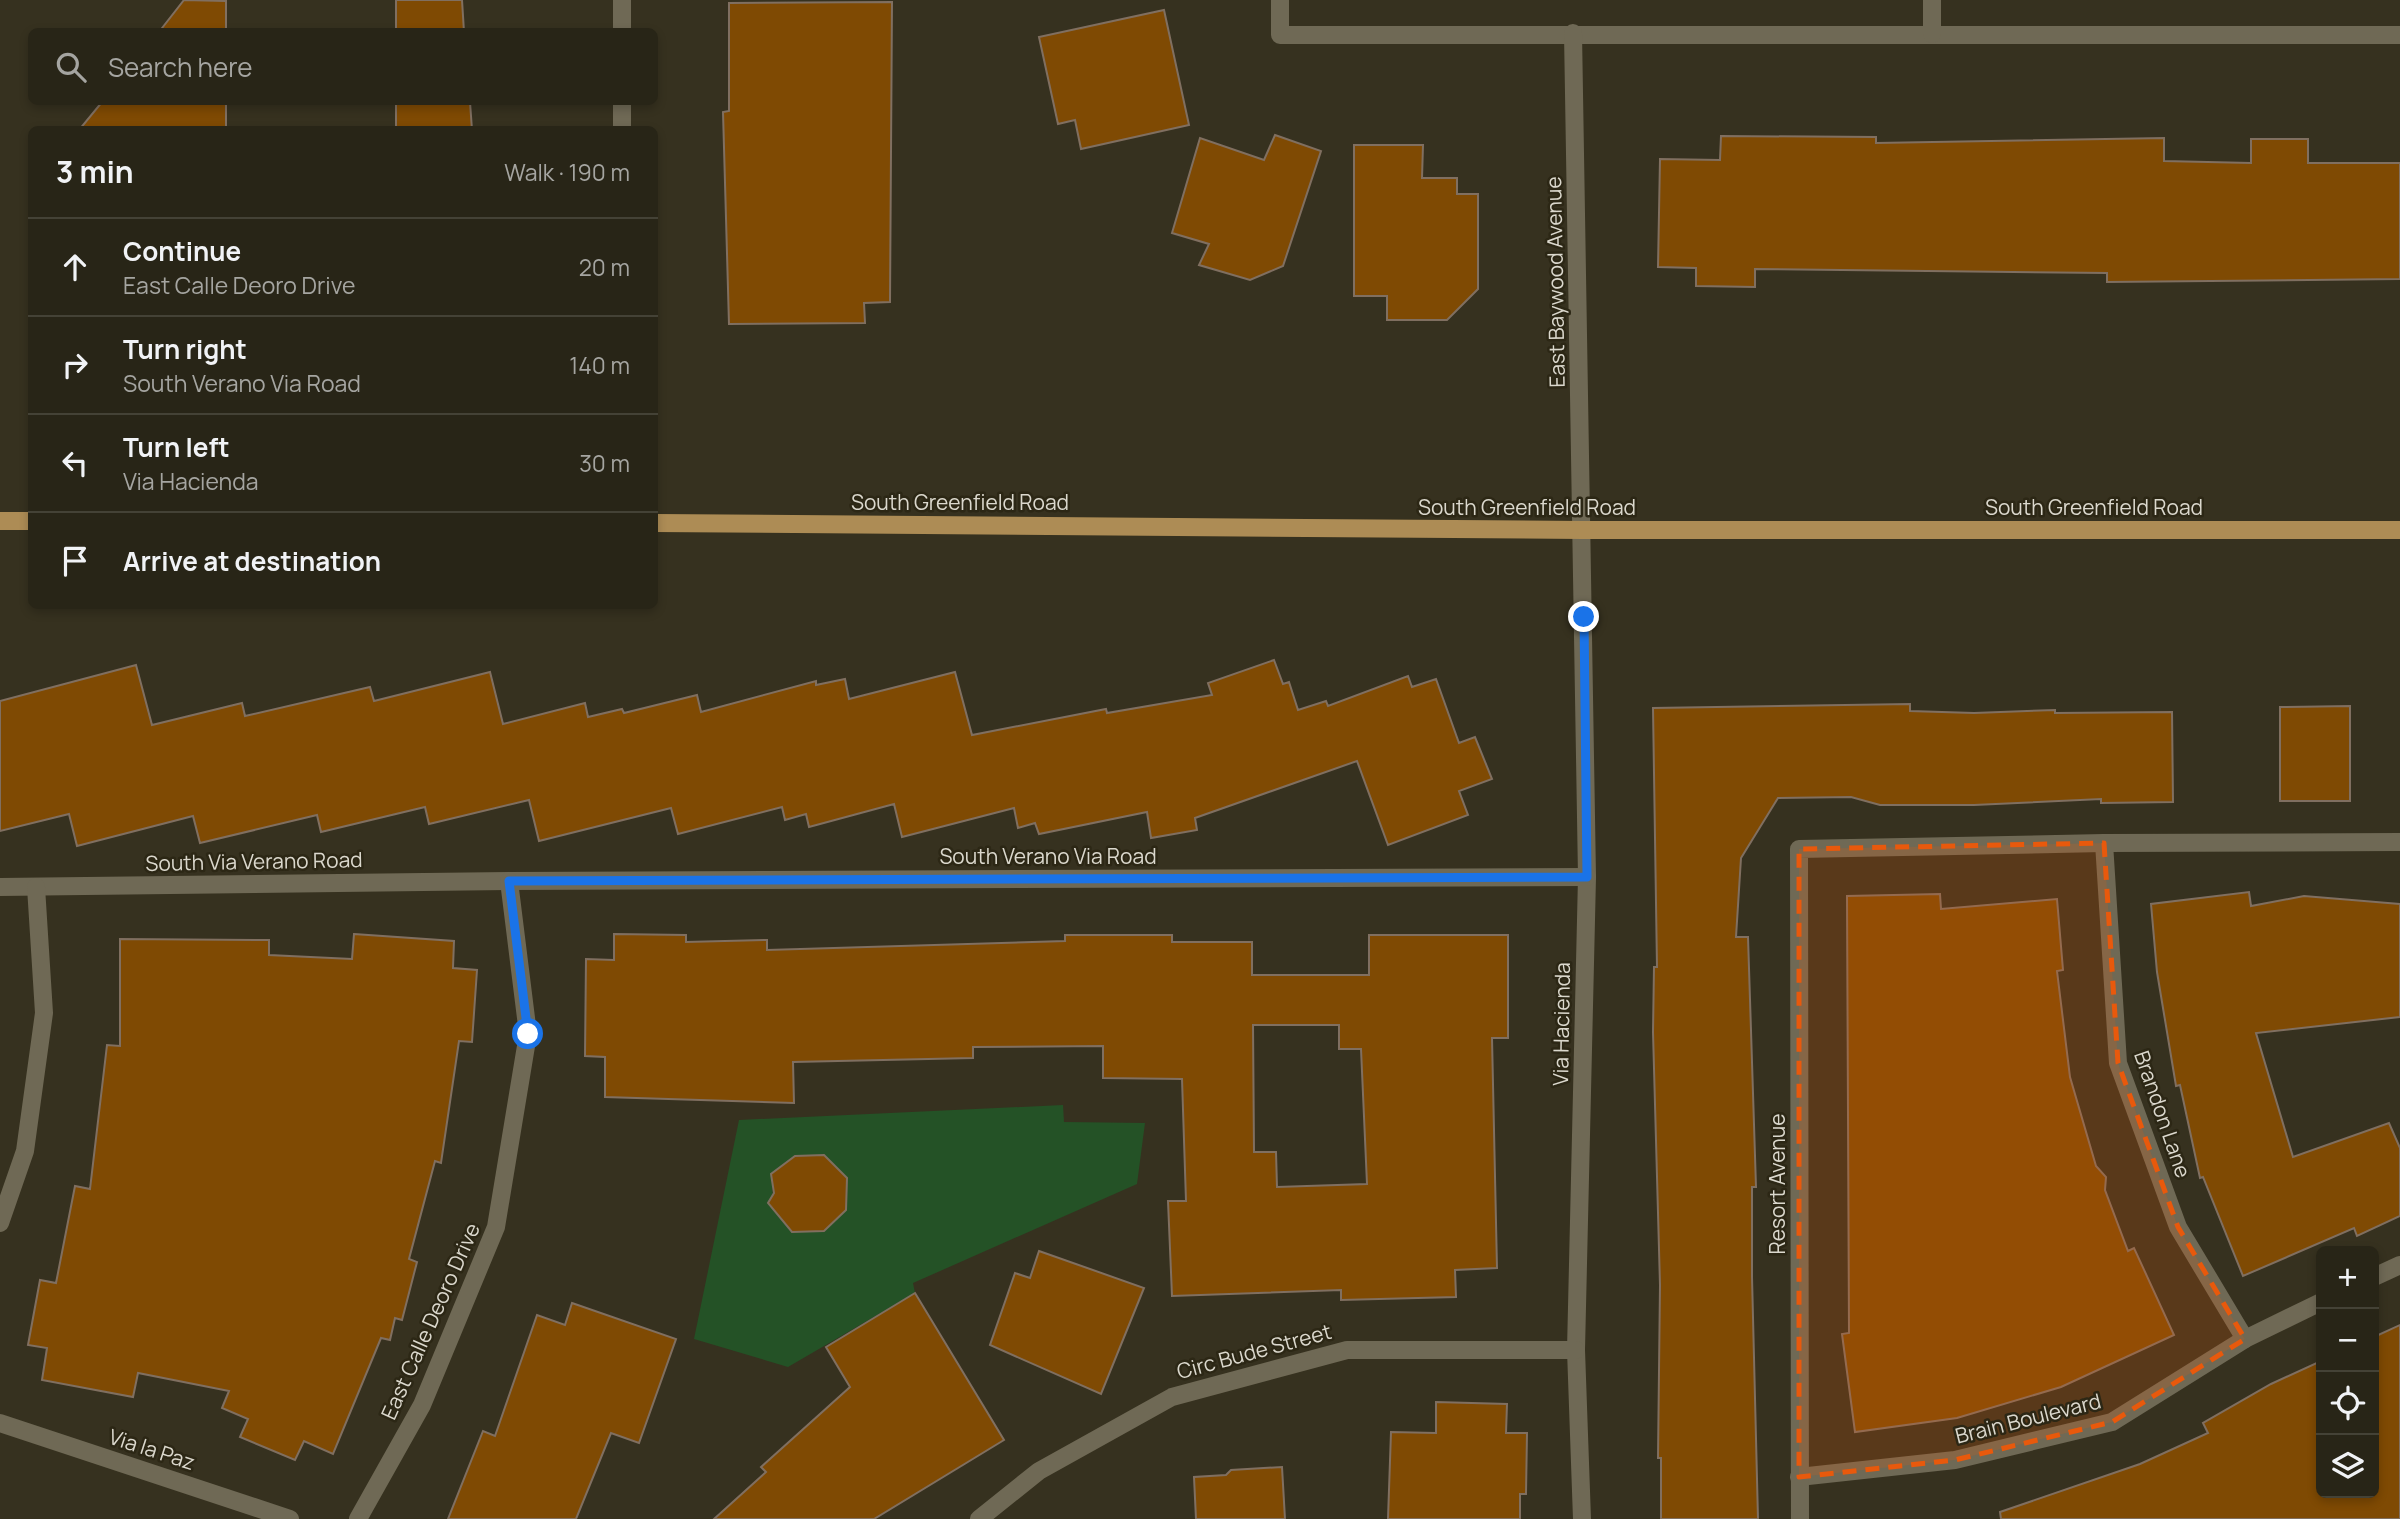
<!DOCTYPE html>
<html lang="en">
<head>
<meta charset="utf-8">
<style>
  :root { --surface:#282517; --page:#302d20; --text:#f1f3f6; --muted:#a5a5a1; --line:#444236 }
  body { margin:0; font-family:Manrope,sans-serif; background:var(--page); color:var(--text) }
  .controls { position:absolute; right:21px; bottom:21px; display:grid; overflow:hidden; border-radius:10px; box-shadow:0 4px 10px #0003 }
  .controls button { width:63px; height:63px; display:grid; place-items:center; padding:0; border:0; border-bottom:2px solid var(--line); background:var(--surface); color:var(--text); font:35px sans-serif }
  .stop { position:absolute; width:21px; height:21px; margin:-16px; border:5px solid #1a73e8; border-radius:50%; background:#fff }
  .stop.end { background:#1a73e8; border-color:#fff; box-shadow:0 2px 7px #0008 }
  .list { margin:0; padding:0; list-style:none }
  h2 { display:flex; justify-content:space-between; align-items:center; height:91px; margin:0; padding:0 28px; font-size:30px }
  h2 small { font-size:23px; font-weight:400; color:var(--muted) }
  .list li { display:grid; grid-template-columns:46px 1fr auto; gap:21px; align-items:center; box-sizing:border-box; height:98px; padding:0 28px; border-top:2px solid var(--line) }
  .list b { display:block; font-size:26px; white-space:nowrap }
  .list p { margin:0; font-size:23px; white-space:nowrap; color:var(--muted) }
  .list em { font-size:23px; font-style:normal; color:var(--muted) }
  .icon { flex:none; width:38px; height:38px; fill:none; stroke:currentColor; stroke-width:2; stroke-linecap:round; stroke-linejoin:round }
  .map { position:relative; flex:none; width:2400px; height:1519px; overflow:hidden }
  .search { position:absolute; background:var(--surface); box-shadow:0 4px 10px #0003; left:28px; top:28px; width:630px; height:77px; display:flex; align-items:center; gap:18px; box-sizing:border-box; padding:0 24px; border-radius:10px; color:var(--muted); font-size:26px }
  .panel { position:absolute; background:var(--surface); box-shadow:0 4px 10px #0003; left:28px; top:126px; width:630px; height:483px; border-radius:10px }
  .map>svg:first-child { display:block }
</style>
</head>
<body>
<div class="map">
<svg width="2400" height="1519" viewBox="0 0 2400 1519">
  <rect width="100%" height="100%" fill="#36311f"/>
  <path fill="#245226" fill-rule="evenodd" d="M1063,1105L1064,1122L1145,1123L1137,1184L913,1283L915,1293L788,1367L694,1339L739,1120ZM824,1155L847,1178L846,1210L824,1231H792L773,1196L771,1174L795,1156Z"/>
  <g fill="#7f4a03" stroke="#806f60" stroke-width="2" fill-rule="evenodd">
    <polygon points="184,0 226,1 226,32 159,32"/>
    <polygon points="396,0 462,0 464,32 396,32"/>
    <polygon points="892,2 890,302 864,303 865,323 729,324 723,112 729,111 729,3"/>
    <polygon points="1164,10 1189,125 1081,149 1075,120 1058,124 1039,37"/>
    <polygon points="102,102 226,102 226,130 79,130"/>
    <polygon points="396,102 470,102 472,130 396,130"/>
    <polygon points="1275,135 1321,151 1283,266 1250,280 1199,265 1209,244 1172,233 1200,138 1264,160"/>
    <polygon points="1721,136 1876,137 1876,143 2164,138 2164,161 2251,163 2251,139 2308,139 2308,163 2400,163 2400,279 2107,282 2107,273 1755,269 1755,287 1696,286 1696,268 1658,267 1660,159 1720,160"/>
    <polygon points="1354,145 1423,145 1422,178 1457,178 1457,194 1478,194 1478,289 1447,320 1387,320 1387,296 1354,296"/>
    <polygon points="1274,660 1283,684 1289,682 1298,710 1326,701 1328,706 1408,676 1412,687 1436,679 1459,743 1475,737 1492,779 1459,791 1468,815 1388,845 1357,761 1195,818 1197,830 1151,838 1147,812 1039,834 1035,823 1018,828 1014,808 902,837 894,804 809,827 806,814 785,820 782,807 678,834 671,808 539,841 529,800 429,824 425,807 321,832 317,815 200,843 193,816 77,846 69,814 0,831 0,701 136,665 152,725 242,703 245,716 370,687 374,701 490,672 503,724 585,703 588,717 622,709 624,713 697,695 701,712 816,681 816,685 845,679 849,699 955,672 972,735 1106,709 1107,713 1212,695 1208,683"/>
    <polygon points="1910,704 1910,711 1974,713 2055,710 2055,713 2172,712 2173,802 2101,803 2101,799 1974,805 1880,805 1851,797 1778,798 1741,858 1736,937 1748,937 1756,1187 1752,1187 1752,1277 1758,1519 1661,1519 1661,1458 1658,1458 1660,1285 1653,1032 1654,967 1657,967 1653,708"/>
    <polygon points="2350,706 2350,801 2280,801 2280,707"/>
    <polygon points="2249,892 2251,906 2304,896 2400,904 2400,1017 2256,1033 2293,1157 2389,1123 2400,1148 2400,1216 2357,1236 2354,1228 2243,1276 2203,1177 2200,1178 2180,1085 2176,1086 2157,972 2151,904"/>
    <polygon points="1940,894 1941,909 2057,899 2063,970 2057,971 2070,1077 2096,1166 2106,1177 2105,1190 2128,1251 2134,1248 2174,1335 2061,1387 1957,1418 1855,1432 1842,1334 1849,1333 1847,896"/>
    <polygon points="354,934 454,941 453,968 477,970 472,1042 459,1041 441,1163 435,1161 409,1259 417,1262 402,1320 395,1318 390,1340 381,1338 333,1454 304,1441 295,1460 240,1437 248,1419 222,1408 229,1391 138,1373 133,1397 42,1380 47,1348 28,1345 40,1280 56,1283 75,1186 90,1189 107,1045 120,1046 120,939 269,940 269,955 352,959"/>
    <path d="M614,934L686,935V942L767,940V950L1065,941V935H1172V942H1252V975H1369V935H1508V1038H1492L1497,1268L1455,1270L1456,1297L1341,1300V1290L1172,1296L1168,1201H1186L1182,1079L1103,1078V1046L973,1047V1058L793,1062L794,1103L605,1097V1057L585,1056L586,959L614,960ZM1253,1025H1339V1049H1361L1367,1184L1277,1187L1276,1152H1254Z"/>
    <polygon points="824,1155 847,1178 846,1210 824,1231 792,1232 768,1203 774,1193 771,1174 795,1156"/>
    <polygon points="1039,1251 1144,1288 1101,1394 990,1345 1015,1273 1030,1278"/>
    <polygon points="915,1293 1004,1440 874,1519 714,1519 766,1472 761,1467 850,1387 826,1347"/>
    <polygon points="572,1303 676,1339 639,1443 611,1433 576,1519 448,1519 483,1431 495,1436 537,1315 565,1325"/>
    <polygon points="2400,1325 2400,1519 2001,1519 2000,1512 2140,1464 2208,1433 2203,1423 2271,1384 2321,1361 2321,1493 2374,1493 2374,1337"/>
    <polygon points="1436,1402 1507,1404 1506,1433 1527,1433 1526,1494 1520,1494 1520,1519 1388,1519 1391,1432 1436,1433"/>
    <polygon points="1282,1467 1285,1519 1196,1519 1194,1477 1226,1475 1231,1470"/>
  </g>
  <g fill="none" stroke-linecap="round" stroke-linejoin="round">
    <g stroke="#6f6955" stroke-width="18">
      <polyline points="622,0 622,32"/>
      <polyline points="1280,0 1280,35 2400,35"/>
      <polyline points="1573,33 1587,877 1576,1350 1582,1519"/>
      <polyline points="1932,34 1932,0"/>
      <polyline points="622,102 622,130"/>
      <polyline points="2104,843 2118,1063 2178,1227 2245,1339"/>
      <polyline points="0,887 509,881 1587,877"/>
      <polyline points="0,1223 25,1151 44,1013 36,887"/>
      <polyline points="2374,1277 2400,1265"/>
      <polyline points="0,1423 290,1519"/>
      <polyline points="1799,1477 1955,1460 2112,1422 2245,1339 2321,1302"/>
      <polyline points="358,1519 422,1405 496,1227 528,1034 509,881"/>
      <polyline points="979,1519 1039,1471 1172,1397 1347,1350 1576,1350"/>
      <polyline points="1800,1519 1799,849 2104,843 2400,842"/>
    </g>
    <g stroke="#ad8c55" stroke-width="18">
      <polyline points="0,521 32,521"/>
      <polyline points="654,523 1583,530 2400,530"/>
    </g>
  </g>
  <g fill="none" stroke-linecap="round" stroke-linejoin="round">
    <polyline stroke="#1a73e8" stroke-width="9" points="528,1034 509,881 1587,877 1584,617"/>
  </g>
  <path fill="#e8590c" fill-opacity="0.2" stroke="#e8590c" stroke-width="5" stroke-dasharray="14 9" stroke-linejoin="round" d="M2104,843L2118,1063L2178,1227L2245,1339L2112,1422L1955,1460L1799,1477V849Z"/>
  <g text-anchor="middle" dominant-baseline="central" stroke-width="5" stroke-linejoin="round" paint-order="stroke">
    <g font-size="21" fill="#dbd8cd" stroke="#2c2715">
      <text transform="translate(1555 282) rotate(-91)">East Baywood Avenue</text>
      <text x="960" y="502">South Greenfield Road</text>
      <text x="1527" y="507">South Greenfield Road</text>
      <text x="2094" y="507">South Greenfield Road</text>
      <text x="1048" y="856">South Verano Via Road</text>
      <text transform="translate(254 861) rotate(-1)">South Via Verano Road</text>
      <text transform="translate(1561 1024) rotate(-89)">Via Hacienda</text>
      <text transform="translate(2163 1114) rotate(71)">Brandon Lane</text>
      <text transform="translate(1777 1184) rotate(-90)">Resort Avenue</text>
      <text transform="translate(430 1321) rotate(-66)">East Calle Deoro Drive</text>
      <text transform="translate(1254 1351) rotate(-15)">Circ Bude Street</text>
      <text transform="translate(2028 1418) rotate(-14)">Brain Boulevard</text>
      <text transform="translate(152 1449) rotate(18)">Via la Paz</text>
    </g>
  </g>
</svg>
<div class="controls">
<button>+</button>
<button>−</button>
<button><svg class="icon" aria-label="locate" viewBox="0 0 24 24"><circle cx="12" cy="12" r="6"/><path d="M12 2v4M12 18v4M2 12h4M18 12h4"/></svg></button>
<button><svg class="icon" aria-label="layers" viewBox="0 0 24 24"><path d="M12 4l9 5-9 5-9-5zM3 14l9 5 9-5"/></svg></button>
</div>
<div class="stop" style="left:528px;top:1034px"></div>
<div class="stop end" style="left:1584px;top:617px"></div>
<div class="search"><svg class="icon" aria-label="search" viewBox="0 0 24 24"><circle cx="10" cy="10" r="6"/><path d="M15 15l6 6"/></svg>Search here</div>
<section class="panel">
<h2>3 min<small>Walk · 190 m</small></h2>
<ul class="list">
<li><svg class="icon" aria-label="ahead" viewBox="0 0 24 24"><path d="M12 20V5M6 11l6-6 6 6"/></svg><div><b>Continue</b><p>East Calle Deoro Drive</p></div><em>20 m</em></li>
<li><svg class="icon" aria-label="right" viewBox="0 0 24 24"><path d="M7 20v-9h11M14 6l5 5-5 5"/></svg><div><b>Turn right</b><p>South Verano Via Road</p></div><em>140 m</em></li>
<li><svg class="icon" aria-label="left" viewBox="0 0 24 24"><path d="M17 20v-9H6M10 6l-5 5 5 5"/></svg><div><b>Turn left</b><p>Via Hacienda</p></div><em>30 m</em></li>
<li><svg class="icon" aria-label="arrive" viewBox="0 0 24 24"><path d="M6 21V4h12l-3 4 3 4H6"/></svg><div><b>Arrive at destination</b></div></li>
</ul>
</section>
</div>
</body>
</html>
